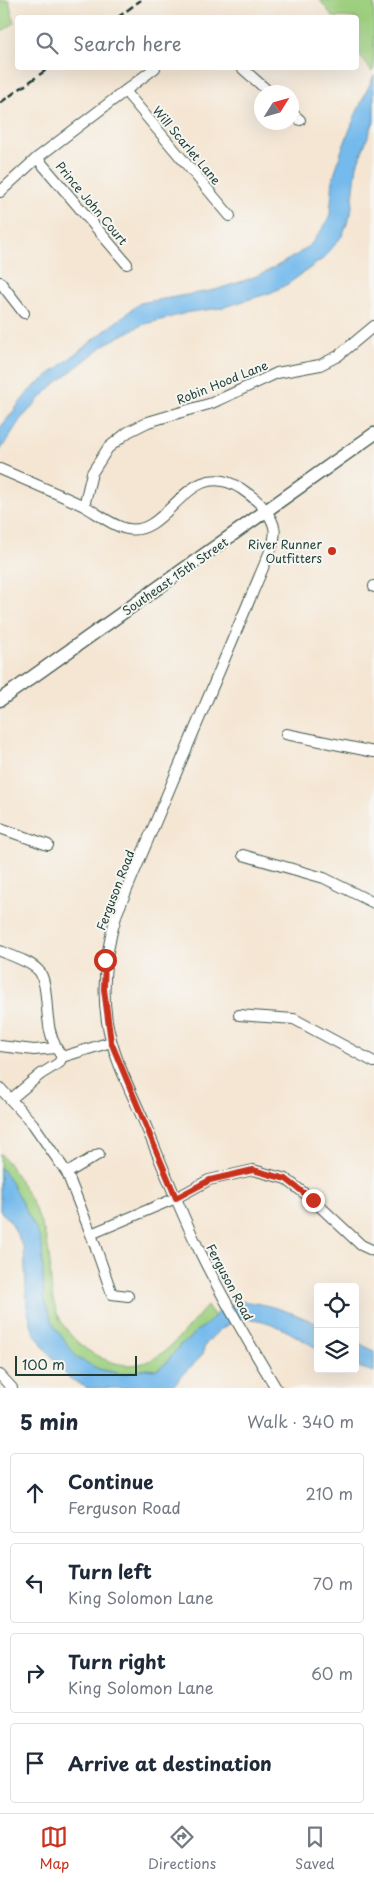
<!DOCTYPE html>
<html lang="en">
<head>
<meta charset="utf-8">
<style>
  :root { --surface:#fff; --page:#f2f2f3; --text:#1f2937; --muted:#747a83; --line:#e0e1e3; --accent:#c8321e }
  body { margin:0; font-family:"Playpen Sans",sans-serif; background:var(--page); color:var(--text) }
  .controls { position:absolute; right:15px; bottom:15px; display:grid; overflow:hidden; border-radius:5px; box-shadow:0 5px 20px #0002 }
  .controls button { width:45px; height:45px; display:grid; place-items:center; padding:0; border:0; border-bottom:1px solid var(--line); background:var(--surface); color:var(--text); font:25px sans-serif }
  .compass { position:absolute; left:254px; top:85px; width:45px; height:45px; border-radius:50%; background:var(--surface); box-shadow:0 5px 20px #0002; rotate:53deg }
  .scale { position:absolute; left:15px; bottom:12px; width:122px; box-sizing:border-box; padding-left:5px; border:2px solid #1f3d34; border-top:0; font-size:14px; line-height:18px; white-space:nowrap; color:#1f3d34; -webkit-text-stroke:4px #f6f6f2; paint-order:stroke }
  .stop { position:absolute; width:15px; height:15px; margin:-11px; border:4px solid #c8321e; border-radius:50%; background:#fff }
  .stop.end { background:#c8321e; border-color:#fff; box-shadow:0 1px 5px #0008 }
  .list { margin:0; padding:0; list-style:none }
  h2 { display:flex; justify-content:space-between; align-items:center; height:65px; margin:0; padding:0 20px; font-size:21px }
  h2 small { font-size:16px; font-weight:400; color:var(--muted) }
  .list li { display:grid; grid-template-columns:32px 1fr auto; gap:15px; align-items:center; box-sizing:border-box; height:80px; margin:0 10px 10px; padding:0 10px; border:1px solid var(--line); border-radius:5px }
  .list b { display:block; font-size:19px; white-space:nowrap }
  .list p { margin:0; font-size:16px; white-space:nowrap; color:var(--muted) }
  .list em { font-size:16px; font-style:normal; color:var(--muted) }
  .icon { flex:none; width:28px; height:28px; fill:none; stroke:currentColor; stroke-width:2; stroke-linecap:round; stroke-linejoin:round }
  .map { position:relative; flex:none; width:374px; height:1388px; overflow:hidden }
  .search { position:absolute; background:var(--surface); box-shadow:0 5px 20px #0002; left:15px; right:15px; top:15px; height:55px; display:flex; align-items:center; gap:12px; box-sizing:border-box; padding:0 18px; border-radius:5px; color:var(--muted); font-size:19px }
  .sheet { height:425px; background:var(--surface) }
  nav { display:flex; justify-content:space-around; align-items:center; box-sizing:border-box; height:70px; border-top:1px solid var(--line); background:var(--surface); font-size:14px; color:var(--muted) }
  nav a { display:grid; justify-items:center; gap:2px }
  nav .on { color:var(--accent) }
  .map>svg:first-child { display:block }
</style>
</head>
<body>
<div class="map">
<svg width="374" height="1388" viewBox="0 0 374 1388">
  <rect width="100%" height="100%" fill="#f6f6f2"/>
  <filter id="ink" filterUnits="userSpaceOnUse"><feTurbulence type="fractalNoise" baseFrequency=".02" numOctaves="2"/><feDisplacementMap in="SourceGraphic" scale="10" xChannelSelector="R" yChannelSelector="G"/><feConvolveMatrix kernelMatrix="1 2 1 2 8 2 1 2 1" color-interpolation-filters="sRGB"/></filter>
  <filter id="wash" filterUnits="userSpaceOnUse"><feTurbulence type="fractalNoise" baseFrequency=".0096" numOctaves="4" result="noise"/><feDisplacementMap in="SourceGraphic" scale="20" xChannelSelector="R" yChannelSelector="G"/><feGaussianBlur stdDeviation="1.12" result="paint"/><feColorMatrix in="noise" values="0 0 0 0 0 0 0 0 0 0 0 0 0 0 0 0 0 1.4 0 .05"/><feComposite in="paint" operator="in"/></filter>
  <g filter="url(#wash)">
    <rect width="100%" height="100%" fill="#f5e6d3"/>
    <g fill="#9fd080" stroke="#5f865a">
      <polygon points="0,0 9,0 14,23 0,33"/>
      <polygon points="320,0 374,0 374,68 372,72 357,51 356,18 333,17"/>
      <path d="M0,1153C19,1176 35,1204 44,1232C53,1256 48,1282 55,1307C61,1326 75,1343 92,1353C149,1386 172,1344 207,1306L219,1321L178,1364L127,1384L61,1353L32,1259L0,1184Z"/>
    </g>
    <g fill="#75baec" stroke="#4a7c90">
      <polygon points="374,75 374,121 357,165 351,214 342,236 324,258 288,284 270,293 221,308 190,312 142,325 107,343 50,388 20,420 0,451 0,428 30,390 140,303 215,290 249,279 266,272 298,254 312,243 327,222 330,214 333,179 341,152 356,114"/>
      <path d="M0,1167L8,1177L38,1233L42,1246L44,1298L49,1312L55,1327L77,1358L99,1369L123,1374L146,1369L156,1370L165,1364L181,1344L190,1339L196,1331L206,1325L220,1310L235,1303L236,1301C264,1302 292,1312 318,1324V1349C278,1326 243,1298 206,1344C204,1347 204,1350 202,1354C198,1362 192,1365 186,1371C180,1377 177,1383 171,1388H87L69,1378L44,1347L33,1331L27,1307L24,1249L11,1222L0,1211Z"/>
      <polygon points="355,1341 374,1351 374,1372 355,1366"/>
    </g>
  </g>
  <g filter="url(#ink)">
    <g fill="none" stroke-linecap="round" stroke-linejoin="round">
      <defs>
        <g id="minor">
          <polyline points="242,68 269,92"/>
          <polyline points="125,91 230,216"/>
          <polyline points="292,113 300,120"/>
          <polyline points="37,158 127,264"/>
          <polyline points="0,192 37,158 155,68"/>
          <polyline points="0,282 24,313"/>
          <path d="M0,469C28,481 56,493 84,506C97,513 114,527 128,529C169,537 187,455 240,488C250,495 258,500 265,510C276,524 277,533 271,549L117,913C106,949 101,984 107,1021C113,1059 133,1095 148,1131C165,1173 182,1215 202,1256C224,1301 250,1345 276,1388"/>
          <polyline points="84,506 92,473 108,448 128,432 148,422 212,403 277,373 320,365 338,356 374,326"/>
          <polyline points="374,587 374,586"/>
          <polyline points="286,734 374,752"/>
          <polyline points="0,828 48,845"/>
          <polyline points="243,855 324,878 374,903"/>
          <path d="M0,951C12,956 29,961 38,970C47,978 46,1006 48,1018C49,1032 54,1046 62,1057"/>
          <polyline points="239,1015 294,1019 374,1062"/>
          <polyline points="0,1046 34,1050 56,1048"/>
          <polyline points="0,1088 33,1124 67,1173 91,1234 176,1198 209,1180 253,1170 286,1179 313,1200 361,1245 374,1251"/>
          <polyline points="11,1099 41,1074 59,1063 62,1057 111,1042"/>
          <polyline points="67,1173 99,1154"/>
          <polyline points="91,1234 112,1294 128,1296"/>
          <polyline points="0,1375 12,1388"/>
        </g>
        <polyline id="major" points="0,700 374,434"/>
      </defs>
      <use href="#minor" stroke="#3f564c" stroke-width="12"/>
      <use href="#major" stroke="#3f564c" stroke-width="15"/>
      <use href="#minor" stroke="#fff" stroke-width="10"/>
      <use href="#major" stroke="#fff" stroke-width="12"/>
      <g stroke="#1f3d34" stroke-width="2.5" stroke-dasharray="8 4" stroke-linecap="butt">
        <polyline points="117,18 141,0"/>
        <polyline points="0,103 49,68"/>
      </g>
    </g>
  </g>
  <g fill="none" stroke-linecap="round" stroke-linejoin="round" filter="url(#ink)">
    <polyline stroke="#c8321e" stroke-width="6" points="105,960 104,989 111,1042 176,1198 210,1180 253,1170 286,1179 313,1200"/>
  </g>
  <circle fill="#c8321e" stroke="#f6f6f2" stroke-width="2" cx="332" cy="551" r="5"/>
  <g text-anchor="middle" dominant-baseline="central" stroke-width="4" stroke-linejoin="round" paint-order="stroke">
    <g font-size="12" fill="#1f3d34" stroke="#f6f6f2">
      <text transform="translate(187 145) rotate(50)">Will Scarlet Lane</text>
      <text transform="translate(92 203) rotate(50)">Prince John Court</text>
      <text transform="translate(222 382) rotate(-22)">Robin Hood Lane</text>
      <text transform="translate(175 576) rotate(-35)">Southeast 15th Street</text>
      <text transform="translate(115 890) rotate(-69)">Ferguson Road</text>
      <text transform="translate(230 1282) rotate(62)">Ferguson Road</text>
    </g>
    <g font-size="12" fill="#1f3d34" stroke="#f6f6f2" text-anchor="end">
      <text x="322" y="544">River Runner<tspan x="322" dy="14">Outfitters</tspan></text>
    </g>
  </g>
</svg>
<div class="controls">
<button><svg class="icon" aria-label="locate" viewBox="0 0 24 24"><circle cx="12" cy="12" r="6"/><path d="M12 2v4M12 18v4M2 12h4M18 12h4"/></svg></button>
<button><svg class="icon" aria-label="layers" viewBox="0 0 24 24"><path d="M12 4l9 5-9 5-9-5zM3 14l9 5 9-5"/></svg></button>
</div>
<svg class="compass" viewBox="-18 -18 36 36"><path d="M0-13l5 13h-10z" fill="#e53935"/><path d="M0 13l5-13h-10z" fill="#747a83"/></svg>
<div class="scale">100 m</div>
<div class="stop" style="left:105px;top:960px"></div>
<div class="stop end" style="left:313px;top:1200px"></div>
<div class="search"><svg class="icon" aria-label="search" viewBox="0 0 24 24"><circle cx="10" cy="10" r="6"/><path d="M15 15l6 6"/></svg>Search here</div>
</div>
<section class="sheet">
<h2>5 min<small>Walk · 340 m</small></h2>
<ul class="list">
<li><svg class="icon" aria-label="ahead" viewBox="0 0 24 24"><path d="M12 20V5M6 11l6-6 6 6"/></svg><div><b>Continue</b><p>Ferguson Road</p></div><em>210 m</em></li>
<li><svg class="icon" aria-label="left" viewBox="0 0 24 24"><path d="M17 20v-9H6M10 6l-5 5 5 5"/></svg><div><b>Turn left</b><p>King Solomon Lane</p></div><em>70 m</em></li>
<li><svg class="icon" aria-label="right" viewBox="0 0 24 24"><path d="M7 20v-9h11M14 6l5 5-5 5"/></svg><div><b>Turn right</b><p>King Solomon Lane</p></div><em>60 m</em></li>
<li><svg class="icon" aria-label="arrive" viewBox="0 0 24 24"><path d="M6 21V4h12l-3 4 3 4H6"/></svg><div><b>Arrive at destination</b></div></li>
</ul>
</section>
<nav>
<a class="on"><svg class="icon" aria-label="map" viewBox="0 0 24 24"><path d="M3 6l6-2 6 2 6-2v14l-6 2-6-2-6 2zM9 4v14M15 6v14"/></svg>Map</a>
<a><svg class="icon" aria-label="directions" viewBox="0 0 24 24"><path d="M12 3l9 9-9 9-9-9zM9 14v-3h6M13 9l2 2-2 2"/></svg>Directions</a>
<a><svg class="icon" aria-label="saved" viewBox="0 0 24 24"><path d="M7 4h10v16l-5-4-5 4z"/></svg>Saved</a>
</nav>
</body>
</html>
